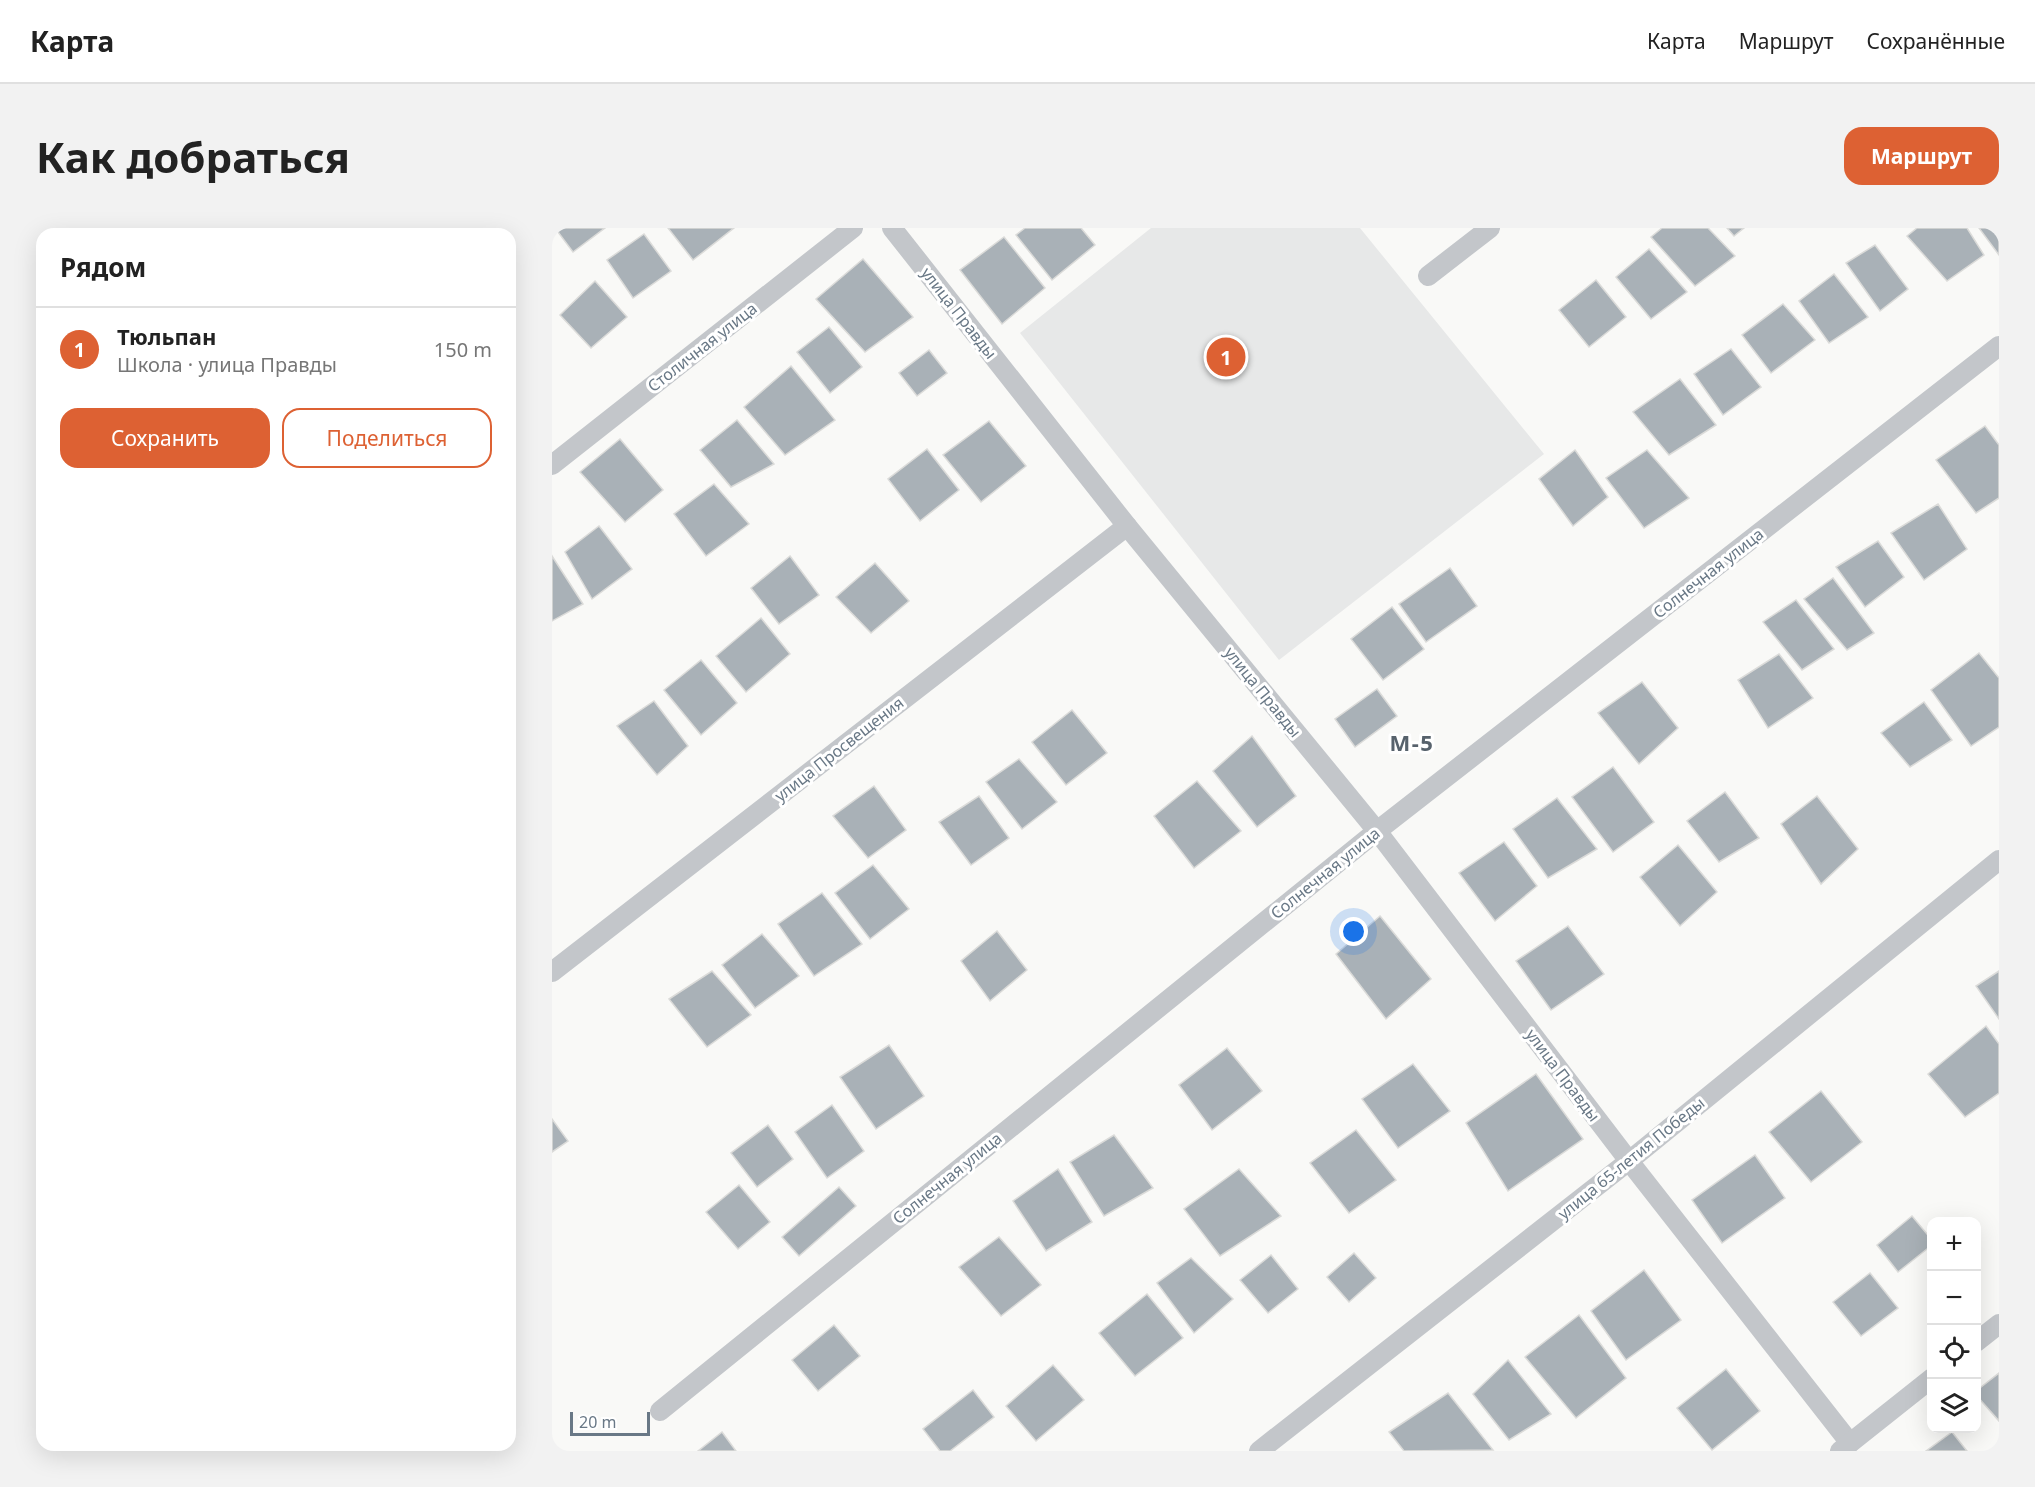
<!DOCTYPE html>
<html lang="ru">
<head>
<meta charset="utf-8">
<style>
  :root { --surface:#fff; --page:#f2f2f2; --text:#222; --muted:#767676; --line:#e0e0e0; --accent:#dd6133 }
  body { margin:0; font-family:"Noto Sans",sans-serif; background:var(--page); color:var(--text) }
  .controls { position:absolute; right:18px; bottom:18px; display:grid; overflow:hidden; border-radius:12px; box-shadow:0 6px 24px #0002 }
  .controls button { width:54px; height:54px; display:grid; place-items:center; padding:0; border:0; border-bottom:2px solid var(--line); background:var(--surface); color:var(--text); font:30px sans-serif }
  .scale { position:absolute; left:18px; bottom:15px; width:80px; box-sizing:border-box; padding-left:6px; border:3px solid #697886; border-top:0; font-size:16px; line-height:21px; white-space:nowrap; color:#697886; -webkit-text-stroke:4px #fff; paint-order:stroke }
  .you { position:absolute; left:802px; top:704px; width:21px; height:21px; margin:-15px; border:4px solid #fff; border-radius:50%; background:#1a73e8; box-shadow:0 0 0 9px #1a73e833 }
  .badge { display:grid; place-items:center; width:39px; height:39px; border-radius:50%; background:var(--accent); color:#fff; font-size:20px; font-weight:700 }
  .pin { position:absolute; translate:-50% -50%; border:3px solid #fff; box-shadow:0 2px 6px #0006 }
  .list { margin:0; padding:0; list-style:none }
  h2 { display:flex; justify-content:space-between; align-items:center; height:78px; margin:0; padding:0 24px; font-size:26px }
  h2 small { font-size:20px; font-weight:400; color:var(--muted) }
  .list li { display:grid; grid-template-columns:39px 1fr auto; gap:18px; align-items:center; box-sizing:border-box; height:84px; padding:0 24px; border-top:2px solid var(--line) }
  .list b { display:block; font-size:22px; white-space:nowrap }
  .list p { margin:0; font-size:20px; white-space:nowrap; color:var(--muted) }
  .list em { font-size:20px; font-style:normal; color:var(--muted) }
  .actions { display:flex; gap:12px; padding:18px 24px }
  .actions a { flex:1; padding:14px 0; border:2px solid var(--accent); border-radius:18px; text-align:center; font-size:21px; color:var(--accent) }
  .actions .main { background:var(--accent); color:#fff }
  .icon { flex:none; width:33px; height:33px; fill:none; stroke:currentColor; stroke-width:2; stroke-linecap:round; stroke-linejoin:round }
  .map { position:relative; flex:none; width:1447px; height:1223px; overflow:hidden; border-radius:18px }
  header { display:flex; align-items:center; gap:36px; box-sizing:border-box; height:84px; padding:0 30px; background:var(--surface); border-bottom:2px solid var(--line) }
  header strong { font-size:28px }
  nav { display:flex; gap:33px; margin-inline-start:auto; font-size:21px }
  .intro { display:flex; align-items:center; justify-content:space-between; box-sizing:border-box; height:144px; padding:0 36px }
  h1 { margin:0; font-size:42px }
  .button { padding:15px 27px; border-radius:18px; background:var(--accent); color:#fff; font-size:21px; font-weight:700 }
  main { display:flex; gap:36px; padding:0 36px }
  aside { flex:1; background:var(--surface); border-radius:18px; box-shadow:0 6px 24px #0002 }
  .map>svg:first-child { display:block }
</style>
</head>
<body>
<header>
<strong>Карта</strong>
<nav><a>Карта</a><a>Маршрут</a><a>Сохранённые</a></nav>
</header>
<div class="intro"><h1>Как добраться</h1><a class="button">Маршрут</a></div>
<main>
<aside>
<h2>Рядом<small></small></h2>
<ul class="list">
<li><span class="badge">1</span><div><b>Тюльпан</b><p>Школа · улица Правды</p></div><em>150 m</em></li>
</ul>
<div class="actions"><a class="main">Сохранить</a><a>Поделиться</a></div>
</aside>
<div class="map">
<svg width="1447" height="1223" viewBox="0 0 1447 1223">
  <rect width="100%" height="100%" fill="#f9f9f7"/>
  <polygon fill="#e7e8e8" points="599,0 808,0 992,226 727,432 468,105"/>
  <g fill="#a9b1b7" stroke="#dbdbd9" stroke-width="1.5">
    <polygon points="3,0 53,0 21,24"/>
    <polygon points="116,0 182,0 141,32"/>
    <polygon points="473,0 529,0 543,17 500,52 464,7"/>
    <polygon points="1110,0 1156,0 1183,28 1143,58 1099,9"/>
    <polygon points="1175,0 1192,0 1182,8"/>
    <polygon points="1365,0 1415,0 1432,27 1395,53 1355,8"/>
    <polygon points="1427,0 1447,0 1447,27"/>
    <polygon points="92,6 119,43 81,70 55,32"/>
    <polygon points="452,9 493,60 450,96 408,42"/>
    <polygon points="1323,17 1356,61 1328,83 1294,35"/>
    <polygon points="1097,21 1135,64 1099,91 1064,49"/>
    <polygon points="311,31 361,89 313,124 264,71"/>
    <polygon points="1282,46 1316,89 1277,115 1247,73"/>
    <polygon points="1044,52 1074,89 1037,119 1007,82"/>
    <polygon points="43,53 75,89 39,120 8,87"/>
    <polygon points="1231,76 1263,112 1219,145 1190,107"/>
    <polygon points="277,99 310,139 278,165 245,124"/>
    <polygon points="1179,121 1209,159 1171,187 1142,146"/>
    <polygon points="377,122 395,145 365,168 347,145"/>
    <polygon points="239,138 283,192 233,227 192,179"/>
    <polygon points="1128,151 1164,197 1117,227 1081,184"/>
    <polygon points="185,192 222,236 179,259 148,222"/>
    <polygon points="437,193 474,238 429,274 391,227"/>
    <polygon points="1433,198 1447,217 1447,270 1424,285 1384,232"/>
    <polygon points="68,211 111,262 73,294 28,244"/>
    <polygon points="375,221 407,262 368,293 336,251"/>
    <polygon points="1023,222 1056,269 1021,298 987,251"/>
    <polygon points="1095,222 1137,270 1092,300 1054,250"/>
    <polygon points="162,256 197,296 154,328 122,286"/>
    <polygon points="1386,276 1415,321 1372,352 1339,305"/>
    <polygon points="47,298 80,341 40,371 13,324"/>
    <polygon points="1326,313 1352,349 1313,379 1284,339"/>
    <polygon points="0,328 31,376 0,393"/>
    <polygon points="238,328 267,367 227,396 199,360"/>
    <polygon points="323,335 357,373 319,405 284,369"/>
    <polygon points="898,340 925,378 874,414 847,376"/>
    <polygon points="1281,350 1322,405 1295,422 1252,371"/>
    <polygon points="1244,372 1282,421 1250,442 1211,394"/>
    <polygon points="840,379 872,421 831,452 799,411"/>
    <polygon points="209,390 238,426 194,464 164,428"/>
    <polygon points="1427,425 1447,450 1447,499 1419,518 1379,462"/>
    <polygon points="1227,426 1261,470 1216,500 1186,452"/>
    <polygon points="149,432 185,475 149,507 112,462"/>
    <polygon points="1090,454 1126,500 1087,536 1046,485"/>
    <polygon points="825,461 845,488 803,519 783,491"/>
    <polygon points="102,473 136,518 105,547 65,498"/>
    <polygon points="1372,474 1400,512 1358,539 1329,505"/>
    <polygon points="520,482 555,525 514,557 480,514"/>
    <polygon points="700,508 744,568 705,599 661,543"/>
    <polygon points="467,531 505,574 470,601 434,554"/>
    <polygon points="1061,539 1102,594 1061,624 1020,569"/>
    <polygon points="645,553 689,603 642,640 602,588"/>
    <polygon points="322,558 354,602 316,630 281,588"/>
    <polygon points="1173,564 1207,610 1167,634 1135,593"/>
    <polygon points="427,568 457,610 419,637 387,594"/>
    <polygon points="1265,568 1306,621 1269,656 1229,596"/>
    <polygon points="1005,570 1045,621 996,650 961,601"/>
    <polygon points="952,614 985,658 943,693 907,645"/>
    <polygon points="1126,617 1165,664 1128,698 1088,649"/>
    <polygon points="321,637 357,681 318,711 283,665"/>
    <polygon points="270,665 310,716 262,748 226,696"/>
    <polygon points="828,688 879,751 834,791 784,726"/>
    <polygon points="1016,698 1052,746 999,782 964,733"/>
    <polygon points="445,703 475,742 438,773 409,733"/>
    <polygon points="210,706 247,748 203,780 170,737"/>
    <polygon points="160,743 199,787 155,819 117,771"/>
    <polygon points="1447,743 1447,791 1424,758"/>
    <polygon points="1434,798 1447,816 1447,865 1413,889 1376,846"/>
    <polygon points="337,817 372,868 324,901 288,849"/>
    <polygon points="675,820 710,863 660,902 627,857"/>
    <polygon points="861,836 898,883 846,920 810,871"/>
    <polygon points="984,846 1031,911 956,963 914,895"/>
    <polygon points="1269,863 1310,914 1259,954 1217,904"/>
    <polygon points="280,877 312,923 275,950 243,904"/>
    <polygon points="0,891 16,913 0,924"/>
    <polygon points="216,897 241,931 205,959 179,925"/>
    <polygon points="804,902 844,952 797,985 758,935"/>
    <polygon points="562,907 601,960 552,988 518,934"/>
    <polygon points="1203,927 1233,970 1170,1015 1140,972"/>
    <polygon points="506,941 540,994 494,1023 461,973"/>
    <polygon points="687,941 729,988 668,1028 632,981"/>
    <polygon points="187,957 218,994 186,1021 154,984"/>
    <polygon points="287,959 304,978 247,1028 230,1009"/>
    <polygon points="1360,988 1380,1012 1380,1017 1346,1044 1325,1017"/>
    <polygon points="447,1009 489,1057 449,1088 407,1039"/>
    <polygon points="802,1025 824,1050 797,1074 775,1049"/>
    <polygon points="719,1027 746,1061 716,1085 688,1052"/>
    <polygon points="639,1030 681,1071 642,1105 605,1055"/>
    <polygon points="1092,1042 1129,1092 1074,1132 1039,1083"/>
    <polygon points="1318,1045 1346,1080 1309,1108 1281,1074"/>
    <polygon points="595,1066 631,1110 583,1148 547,1105"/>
    <polygon points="1027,1087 1074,1150 1024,1190 973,1129"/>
    <polygon points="282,1097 308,1128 266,1163 240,1132"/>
    <polygon points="956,1132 999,1186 957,1212 921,1166"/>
    <polygon points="501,1137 532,1172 484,1213 454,1178"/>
    <polygon points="1174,1141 1208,1183 1160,1222 1125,1180"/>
    <polygon points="1447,1145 1447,1193 1424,1167 1424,1163"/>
    <polygon points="421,1162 442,1189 398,1223 388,1223 371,1201"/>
    <polygon points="896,1165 941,1222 852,1223 837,1204"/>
    <polygon points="170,1204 184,1223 146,1223"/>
    <polygon points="1400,1204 1415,1223 1374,1223"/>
  </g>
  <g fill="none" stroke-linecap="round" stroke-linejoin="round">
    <g stroke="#c3c6ca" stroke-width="20">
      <polyline points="340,0 575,298 825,603 1077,933 1298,1215"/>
      <polyline points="876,48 938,0"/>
      <polyline points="0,237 301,0"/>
      <polyline points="0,744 575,298"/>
      <polyline points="1424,1114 1447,1096"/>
      <polyline points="108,1183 825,603 1447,118"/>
      <polyline points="707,1223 1077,933 1447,632"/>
      <polyline points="1288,1223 1380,1150"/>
    </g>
  </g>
  <g text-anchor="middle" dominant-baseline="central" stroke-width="6" stroke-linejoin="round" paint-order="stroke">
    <g font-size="16" fill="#697886" stroke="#fff">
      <text transform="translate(407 85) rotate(52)">улица Правды</text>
      <text transform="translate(150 119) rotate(-38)">Столичная улица</text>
      <text transform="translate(1156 345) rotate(-38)">Солнечная улица</text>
      <text transform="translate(711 464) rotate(51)">улица Правды</text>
      <text transform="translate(287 521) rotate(-38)">улица Просвещения</text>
      <text transform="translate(773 645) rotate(-39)">Солнечная улица</text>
      <text transform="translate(1011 847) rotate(53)">улица Правды</text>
      <text transform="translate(1079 930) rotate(-39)">улица 65-летия Победы</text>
      <text transform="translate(395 950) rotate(-39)">Солнечная улица</text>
    </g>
    <g font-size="22" font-weight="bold" letter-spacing="1.5" fill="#57626c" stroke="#fff">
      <text x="860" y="514">М-5</text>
    </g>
  </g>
</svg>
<div class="controls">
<button>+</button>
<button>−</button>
<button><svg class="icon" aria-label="locate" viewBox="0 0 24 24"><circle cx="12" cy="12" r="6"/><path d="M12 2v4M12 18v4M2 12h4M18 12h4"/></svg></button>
<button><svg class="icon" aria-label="layers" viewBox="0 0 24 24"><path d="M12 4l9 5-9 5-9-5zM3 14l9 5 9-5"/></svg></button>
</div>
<div class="scale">20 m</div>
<div class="you"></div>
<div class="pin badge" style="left:674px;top:129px">1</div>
</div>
</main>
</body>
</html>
